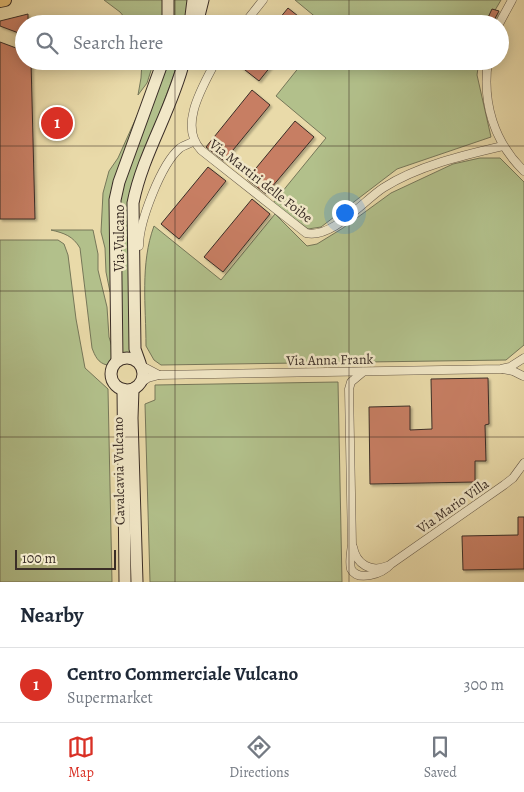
<!DOCTYPE html>
<html lang="en">
<head>
<meta charset="utf-8">
<style>
  :root { --surface:#fff; --page:#f6f6f7; --text:#1f2937; --muted:#747a83; --line:#e0e1e3; --accent:#d93025 }
  body { margin:0; font-family:Alegreya,serif; background:var(--page); color:var(--text) }
  .scale { position:absolute; left:15px; bottom:12px; width:101px; box-sizing:border-box; padding-left:5px; border:2px solid #3b2e27; border-top:0; font-size:14px; line-height:18px; white-space:nowrap; color:#3b2e27; -webkit-text-stroke:4px #f1e7c7; paint-order:stroke }
  .you { position:absolute; left:344px; top:212px; width:18px; height:18px; margin:-12px; border:4px solid #fff; border-radius:50%; background:#1a73e8; box-shadow:0 0 0 8px #1a73e833 }
  .badge { display:grid; place-items:center; width:32px; height:32px; border-radius:50%; background:var(--accent); color:#fff; font-size:16px; font-weight:700 }
  .pin { position:absolute; translate:-50% -50%; border:2px solid #fff; box-shadow:0 1px 5px #0006 }
  .list { margin:0; padding:0; list-style:none }
  h2 { display:flex; justify-content:space-between; align-items:center; height:65px; margin:0; padding:0 20px; font-size:21px }
  h2 small { font-size:16px; font-weight:400; color:var(--muted) }
  .list li { display:grid; grid-template-columns:32px 1fr auto; gap:15px; align-items:center; box-sizing:border-box; height:75px; padding:0 20px; border-top:1px solid var(--line) }
  .list b { display:block; font-size:19px; white-space:nowrap }
  .list p { margin:0; font-size:16px; white-space:nowrap; color:var(--muted) }
  .list em { font-size:16px; font-style:normal; color:var(--muted) }
  .icon { flex:none; width:28px; height:28px; fill:none; stroke:currentColor; stroke-width:2; stroke-linecap:round; stroke-linejoin:round }
  .map { position:relative; flex:none; width:524px; height:582px; overflow:hidden }
  .search { position:absolute; background:var(--surface); box-shadow:0 2px 12px #0003; left:15px; right:15px; top:15px; height:55px; display:flex; align-items:center; gap:12px; box-sizing:border-box; padding:0 18px; border-radius:28px; color:var(--muted); font-size:19px }
  .sheet { height:140px; background:var(--surface) }
  nav { display:flex; justify-content:space-around; align-items:center; box-sizing:border-box; height:70px; border-top:1px solid var(--line); background:var(--surface); font-size:14px; color:var(--muted) }
  nav a { display:grid; justify-items:center; gap:2px }
  nav .on { color:var(--accent) }
  .map>svg:first-child { display:block }
</style>
</head>
<body>
<div class="map">
<svg width="524" height="582" viewBox="0 0 524 582">
  <defs>
    <filter id="shadow"><feDropShadow dx="2" dy="2" stdDeviation="1" flood-color="#0004"/></filter>
  </defs>
  <rect width="100%" height="100%" fill="#e9daa9"/>
  <filter id="stains"><feTurbulence type="fractalNoise" baseFrequency=".004" numOctaves="4"/><feColorMatrix values="0 0 0 0 .2 0 0 0 0 .09 0 0 0 0 .02 0 0 0 .5 -.17"/></filter>
  <radialGradient id="worn" r=".72"><stop offset=".6" stop-color="#630" stop-opacity="0"/><stop offset="1" stop-color="#630" stop-opacity=".3"/></radialGradient>
  <g fill="#b2c08b" stroke="#767759">
    <polygon points="104,0 164,0 163,24 130,24 120,12"/>
    <polygon points="171,0 188,0 186,24 171,24"/>
    <polygon points="295,0 501,0 487,24 324,24"/>
    <polygon points="142,61 154,61 147,83 138,95 141,78"/>
    <polygon points="166,61 179,61 135,179 132,356 121,356 119,197"/>
    <polygon points="304,61 479,61 477,75 491,137 397,169 321,227 308,229 273,203 326,138 276,96"/>
    <polygon points="145,98 113,183 112,292 110,292 106,272 105,248 101,232 103,193 109,171 118,158"/>
    <path d="M480,158H500L524,182V345L506,360L161,365L154,360L146,346C146,306 140,264 154,226L221,280L275,214L307,246L317,244L343,228L391,193L453,164Z"/>
    <path d="M51,230H93L98,254V270L107,307L109,337L113,350L111,361L107,365C98,363 95,356 92,348L80,248C73,236 64,233 51,230Z"/>
    <polygon points="0,240 58,240 64,244 68,255 76,319 85,368 108,389 112,582 0,582"/>
    <polygon points="338,382 342,582 150,582 145,404 155,400 155,385"/>
  </g>
  <g fill="#c77e64" stroke="#3b2e27" filter="url(#shadow)">
    <polygon points="288,8 308,24 275,24"/>
    <polygon points="492,9 499,11 492,24 485,24"/>
    <polygon points="28,14 28,24 24,24 24,35 0,26 0,21"/>
    <polygon points="0,42 24,51 24,61 31,61 35,219 0,219"/>
    <polygon points="244,61 275,61 259,81 240,66"/>
    <polygon points="252,90 270,105 224,161 206,147"/>
    <polygon points="295,121 314,137 266,194 247,179"/>
    <polygon points="208,167 226,181 179,239 161,224"/>
    <polygon points="252,199 270,214 223,272 204,257"/>
    <polygon points="488,378 489,424 485,425 486,461 475,461 475,482 370,484 369,407 410,406 410,430 432,429 431,379"/>
    <polygon points="518,517 524,517 524,569 463,570 462,536 518,535"/>
  </g>
  <g fill="none" stroke-linecap="round" stroke-linejoin="round">
    <defs>
      <g id="minor">
        <polyline points="244,24 263,0"/>
        <polyline points="499,24 512,0"/>
        <path d="M216,61C203,86 178,126 201,150L306,233C332,239 362,202 383,188C417,166 464,155 503,146"/>
        <path d="M488,61C482,103 494,142 524,171"/>
        <path d="M139,246C139,222 161,164 180,148C184,145 190,144 194,141"/>
        <polyline points="142,366 159,375"/>
        <polyline points="503,369 513,371 523,376"/>
        <path d="M363,372L351,382L349,389L352,545C351,552 349,561 351,569C358,582 382,574 391,564L504,485L513,478L524,463"/>
        <polyline points="139,384 148,378 159,375 501,369 510,367 524,358"/>
        <path d="M353,547C356,564 371,573 387,566"/>
      </g>
      <g id="secondary">
        <polyline points="168,24 168,0"/>
        <polyline points="190,24 193,0"/>
        <polyline points="197,24 203,0"/>
        <circle cx="127" cy="374" r="16"/>
        <polyline points="117,361 115,200 119,182 163,61"/>
        <path d="M140,363L135,349L133,203C143,153 172,110 184,61"/>
        <polyline points="123,389 125,582"/>
        <polyline points="133,389 132,418 137,582"/>
      </g>
      <polyline id="primary" points="0,1 5,0"/>
    </defs>
    <use href="#minor" stroke="#665948" stroke-width="9"/>
    <use href="#secondary" stroke="#3b2e27" stroke-width="13"/>
    <use href="#primary" stroke="#3b2e27" stroke-width="14"/>
    <use href="#minor" stroke="#f1e7c7" stroke-width="8"/>
    <use href="#secondary" stroke="#f1e7c7" stroke-width="11"/>
    <use href="#primary" stroke="#e4bd74" stroke-width="12"/>
  </g>
  <path fill="none" stroke="#3b2e27" stroke-width="1" stroke-opacity="0.55" d="M175,0V24M349,0V24M175,61V582M349,61V582M0,146H524M0,291H524M0,437H524"/>
  <g text-anchor="middle" dominant-baseline="central" stroke-width="5" stroke-linejoin="round" paint-order="stroke">
    <g font-size="14" fill="#3b2e27" stroke="#f1e7c7">
      <text transform="translate(261 181) rotate(38)">Via Martiri delle Foibe</text>
      <text transform="translate(119 238) rotate(-90)">Via Vulcano</text>
      <text transform="translate(330 360) rotate(-1)">Via Anna Frank</text>
      <text transform="translate(119 471) rotate(-91)">Cavalcavia Vulcano</text>
      <text transform="translate(453 506) rotate(-35)">Via Mario Villa</text>
    </g>
  </g>
  <rect width="100%" height="100%" filter="url(#stains)"/>
  <rect width="100%" height="100%" fill="url(#worn)"/>
</svg>
<div class="scale">100 m</div>
<div class="you"></div>
<div class="pin badge" style="left:57px;top:123px">1</div>
<div class="search"><svg class="icon" aria-label="search" viewBox="0 0 24 24"><circle cx="10" cy="10" r="6"/><path d="M15 15l6 6"/></svg>Search here</div>
</div>
<section class="sheet">
<h2>Nearby<small></small></h2>
<ul class="list">
<li><span class="badge">1</span><div><b>Centro Commerciale Vulcano</b><p>Supermarket</p></div><em>300 m</em></li>
</ul>
</section>
<nav>
<a class="on"><svg class="icon" aria-label="map" viewBox="0 0 24 24"><path d="M3 6l6-2 6 2 6-2v14l-6 2-6-2-6 2zM9 4v14M15 6v14"/></svg>Map</a>
<a><svg class="icon" aria-label="directions" viewBox="0 0 24 24"><path d="M12 3l9 9-9 9-9-9zM9 14v-3h6M13 9l2 2-2 2"/></svg>Directions</a>
<a><svg class="icon" aria-label="saved" viewBox="0 0 24 24"><path d="M7 4h10v16l-5-4-5 4z"/></svg>Saved</a>
</nav>
</body>
</html>
